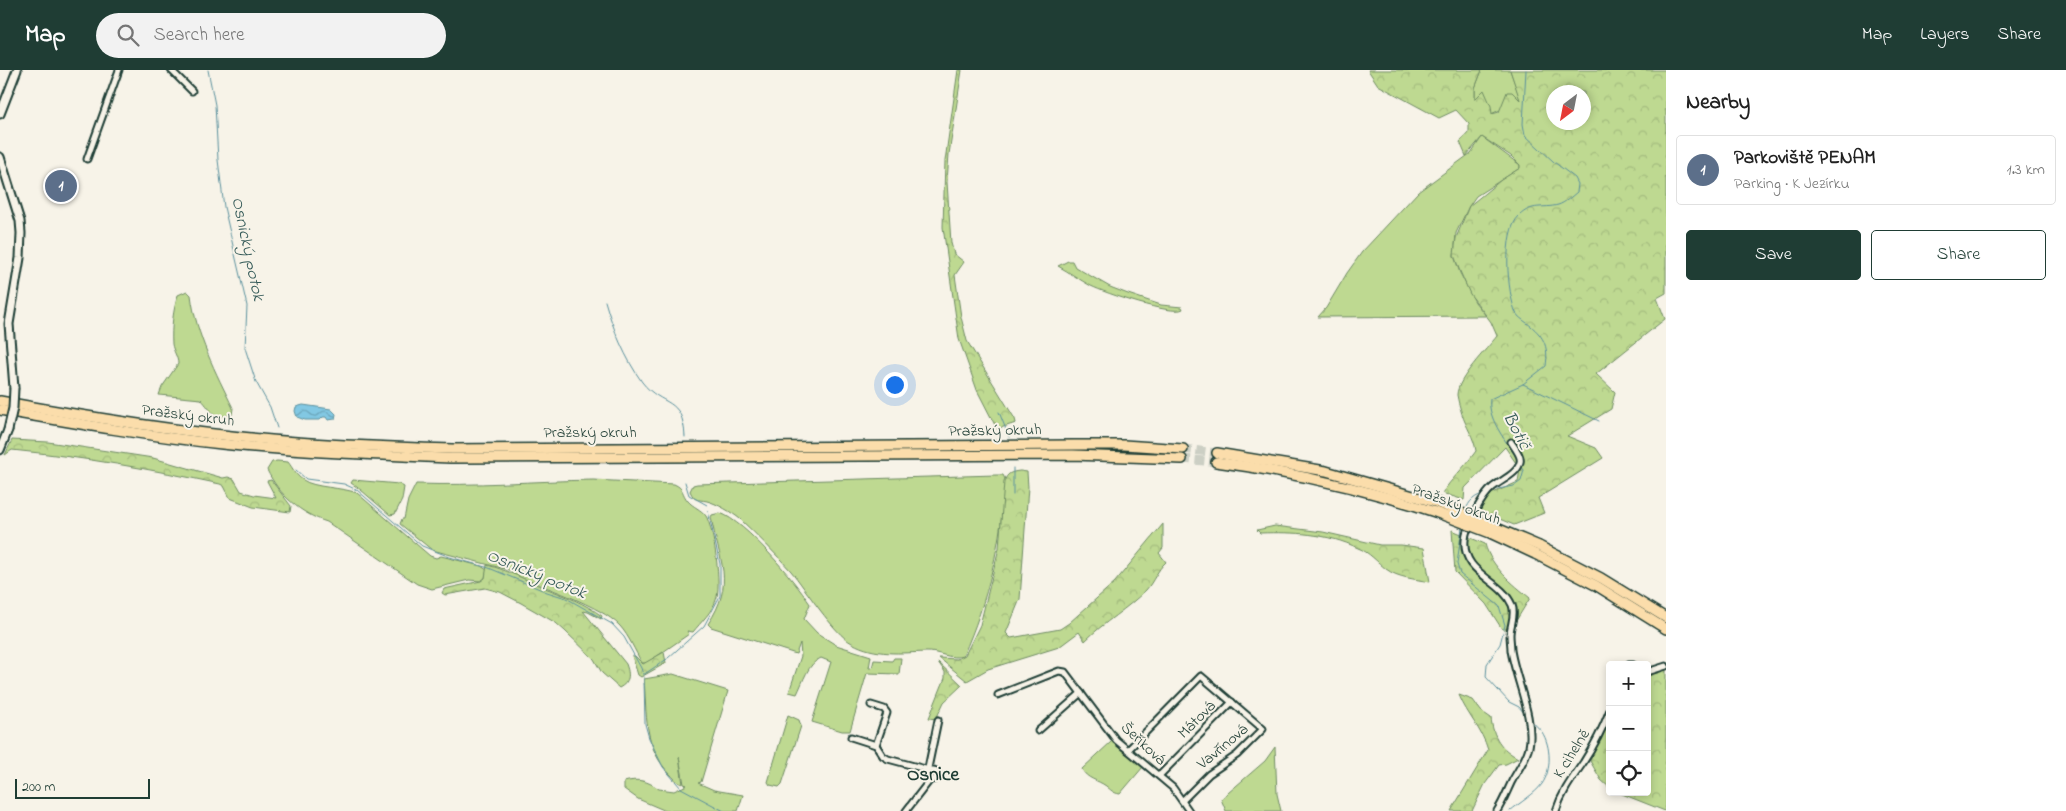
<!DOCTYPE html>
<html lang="en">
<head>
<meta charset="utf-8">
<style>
  :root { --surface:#fff; --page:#f2f2f2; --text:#222; --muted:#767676; --line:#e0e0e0; --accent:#1f3d34 }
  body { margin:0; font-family:"Indie Flower",sans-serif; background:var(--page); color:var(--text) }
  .controls { position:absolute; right:15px; bottom:15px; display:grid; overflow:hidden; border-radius:5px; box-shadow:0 2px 8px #0003 }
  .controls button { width:45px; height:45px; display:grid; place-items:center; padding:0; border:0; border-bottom:1px solid var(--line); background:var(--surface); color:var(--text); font:25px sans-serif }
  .compass { position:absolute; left:1546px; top:15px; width:45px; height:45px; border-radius:50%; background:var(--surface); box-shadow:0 2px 8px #0003; rotate:212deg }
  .scale { position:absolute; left:15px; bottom:12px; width:135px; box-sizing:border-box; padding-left:5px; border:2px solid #1f3d34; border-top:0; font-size:14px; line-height:18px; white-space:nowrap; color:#1f3d34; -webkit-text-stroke:4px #f7f3e8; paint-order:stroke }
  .you { position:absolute; left:894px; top:314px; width:18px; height:18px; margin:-12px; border:4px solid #fff; border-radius:50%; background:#1a73e8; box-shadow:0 0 0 8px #1a73e833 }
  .badge { display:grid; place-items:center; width:32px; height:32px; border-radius:50%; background:var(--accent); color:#fff; font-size:16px; font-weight:700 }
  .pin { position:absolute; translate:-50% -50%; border:2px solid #fff; box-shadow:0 1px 5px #0006 }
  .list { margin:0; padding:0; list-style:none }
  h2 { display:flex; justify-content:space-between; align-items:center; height:65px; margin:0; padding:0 20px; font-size:21px }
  h2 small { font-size:16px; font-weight:400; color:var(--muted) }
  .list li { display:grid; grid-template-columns:32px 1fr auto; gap:15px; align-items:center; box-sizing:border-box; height:70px; margin:0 10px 10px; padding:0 10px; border:1px solid var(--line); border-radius:5px }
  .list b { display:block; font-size:19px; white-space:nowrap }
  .list p { margin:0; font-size:16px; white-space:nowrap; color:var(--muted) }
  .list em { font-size:16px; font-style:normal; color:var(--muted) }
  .actions { display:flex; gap:10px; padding:15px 20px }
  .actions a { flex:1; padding:11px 0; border:1px solid var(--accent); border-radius:5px; text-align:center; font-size:18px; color:var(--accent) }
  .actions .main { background:var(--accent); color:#fff }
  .icon { flex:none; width:28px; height:28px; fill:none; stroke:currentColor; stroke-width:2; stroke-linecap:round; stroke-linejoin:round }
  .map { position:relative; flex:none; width:1666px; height:741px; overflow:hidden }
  header { display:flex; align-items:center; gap:30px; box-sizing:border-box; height:70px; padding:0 25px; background:var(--accent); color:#fff }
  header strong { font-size:24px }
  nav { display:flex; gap:28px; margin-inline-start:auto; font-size:18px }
  .search { width:350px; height:45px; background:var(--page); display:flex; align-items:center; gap:12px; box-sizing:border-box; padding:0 18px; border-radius:28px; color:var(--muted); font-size:19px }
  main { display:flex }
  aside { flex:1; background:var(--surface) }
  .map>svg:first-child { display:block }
</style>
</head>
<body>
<header>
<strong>Map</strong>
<div class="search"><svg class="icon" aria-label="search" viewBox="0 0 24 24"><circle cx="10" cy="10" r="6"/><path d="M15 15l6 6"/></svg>Search here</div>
<nav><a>Map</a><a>Layers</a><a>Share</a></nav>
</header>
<main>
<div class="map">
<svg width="1666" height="741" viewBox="0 0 1666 741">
  <defs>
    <pattern id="forest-crowns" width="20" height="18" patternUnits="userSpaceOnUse" patternTransform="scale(1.25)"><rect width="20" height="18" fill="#bed991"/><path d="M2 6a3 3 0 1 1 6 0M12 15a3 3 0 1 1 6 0" fill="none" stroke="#a3bb7e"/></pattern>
    <pattern id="water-waves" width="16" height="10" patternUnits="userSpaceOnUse" patternTransform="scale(1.25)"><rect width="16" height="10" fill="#82c8e3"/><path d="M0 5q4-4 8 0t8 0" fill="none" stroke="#6aa4b9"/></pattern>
  </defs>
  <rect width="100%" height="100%" fill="#f7f3e8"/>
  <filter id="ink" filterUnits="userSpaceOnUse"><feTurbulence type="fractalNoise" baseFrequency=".02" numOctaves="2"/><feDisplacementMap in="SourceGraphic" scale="10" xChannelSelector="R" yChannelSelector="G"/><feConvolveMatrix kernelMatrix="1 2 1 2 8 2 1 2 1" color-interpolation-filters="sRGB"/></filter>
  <g filter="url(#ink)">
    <g fill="#bed991" stroke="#6e8b62">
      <polygon points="1482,0 1510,0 1521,31 1491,44 1484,21 1475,30 1475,18"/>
      <polygon points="1482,67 1520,95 1520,98 1476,126 1469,136 1456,163 1454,186 1460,203 1475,232 1486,246 1318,247 1326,238 1347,203 1362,182 1418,122 1471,83"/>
      <path d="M1068,191H1072L1075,197L1110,217L1128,224L1161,235L1182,237L1183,239C1172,246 1105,223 1091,216C1080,210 1069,202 1058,196Z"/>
      <path d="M187,221L191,225C196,265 216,303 233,338L232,345C212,349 213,342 201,329L159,325L162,317L178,294C178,287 173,281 172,274C171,258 173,240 178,225Z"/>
      <path d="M277,391L288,392C293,398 295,405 303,410C314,418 342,417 357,423L430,486L436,488L441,486L481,496L487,500L485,508L481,511L469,510L432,519L417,514L327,452C301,444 279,425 267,400L272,392Z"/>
      <path d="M996,405H1003L1005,409C1002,470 988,530 963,586C950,590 938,581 926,582C901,583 875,586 852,573C834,564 805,518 791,501C775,483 758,466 740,449C733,443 716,433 707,431C697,429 695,432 690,421L693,415L697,414Z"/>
      <polygon points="353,410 399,414 404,417 402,430 395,444 390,445 361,420 351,413"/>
      <path d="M593,410L674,414C685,419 681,423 688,431C693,437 701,439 706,446C714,459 722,516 716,530C712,542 701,552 693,562L687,561L689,564L647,593H642C635,581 629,566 620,556C600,535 543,517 515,505L509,500L432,480L400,454L402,449H404L408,430L416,414C475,416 534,411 593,410Z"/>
      <path d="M720,443C746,452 794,510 810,534L804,549L817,563L836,575L871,586L869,598H872L874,590L892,591L894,588H901L899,604L867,603L850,661H842L812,652L831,592L821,588C808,593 803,612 797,624L789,622L801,586L800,573L796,584L711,557L708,554C736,512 719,491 711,447L712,445Z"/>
      <path d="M673,604L728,621L701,712L698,713L714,720L743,725L738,741H666L638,729L624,719V712C638,708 648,711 659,719L674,721L687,715L684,714L679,687L683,714C677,713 675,709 671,705C643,678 647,644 644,609Z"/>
      <polygon points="788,645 799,650 801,656 782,714 779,717 770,715 768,712"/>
      <path d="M1112,671C1120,681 1134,687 1143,697L1120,724C1113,723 1111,720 1106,716C1098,710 1086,709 1082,699Z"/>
      <polygon points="1275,677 1277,724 1281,741 1226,741 1221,729 1265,691"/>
    </g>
    <g fill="url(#forest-crowns)" stroke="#6e8b62" fill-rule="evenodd">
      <polygon points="958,0 962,0 949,84 947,112 951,173 954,184 964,192 955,205 961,247 967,271 1015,349 1016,353 997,359 977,320 959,269 943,157 945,91"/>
      <path d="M1368,0H1482L1475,18V29L1484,20L1491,36L1492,44L1499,42L1507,22H1512L1520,30L1510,0H1666V223L1657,228L1665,249L1596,304L1615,322L1611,339L1567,366L1596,378L1603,388L1538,428L1544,443L1514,455L1478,440L1491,424L1518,412L1520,399L1505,377L1465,418L1464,430L1442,423C1452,408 1466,396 1476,381C1474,367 1466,357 1462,344C1460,338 1458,331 1457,325C1457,309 1487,279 1497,266L1491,252L1470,224L1459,199L1454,185L1456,168L1469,136L1501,110L1520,98V95L1511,86L1482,67L1466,86L1460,72L1469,62V54L1456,40L1439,48L1378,15ZM1554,22H1584V52H1554Z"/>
      <path d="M12,370L48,372L153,388L223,408L228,407L234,409L241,421L254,425L276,428L267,411L271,410L291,436L290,442L253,437L230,428L224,416L220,414C151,399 82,387 12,380L5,385Z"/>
      <path d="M1020,401L1027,402L1028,417L1020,529L1006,563L1011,568L1060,559L1069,553L1115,512L1163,454V478L1159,483L1166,492C1157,500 1154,511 1146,520C1127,539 1104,552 1085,571L1079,562L1059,577L988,599L967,611L939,588L957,589L965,585L980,555L999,478L1004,412C1007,403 1011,402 1020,401Z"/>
      <path d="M1275,456L1323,462L1380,475H1401L1424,478L1430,512C1415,509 1398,508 1386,499C1377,492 1369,482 1358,478C1327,463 1293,462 1260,463L1257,460Z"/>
      <path d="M1452,460L1485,474C1491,497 1513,514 1530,528L1511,559H1502L1486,534L1455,502Z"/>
      <path d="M487,495C508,500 525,510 545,518C566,526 584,533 602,546L601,549L588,542L583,541L626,594C630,605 630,612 619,618L602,603L594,589L565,561L556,553L521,533L500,522L485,518L445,525L442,523L444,519L481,511L485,508Z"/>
      <polygon points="664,582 666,593 641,607 638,605 632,586 635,586 643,594"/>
      <polygon points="938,592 962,615 944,632 936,649 929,648 945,608 945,602"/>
      <polygon points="1666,600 1666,741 1665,741 1617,722 1647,722 1647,605"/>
      <path d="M1459,625L1473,630L1481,641L1491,648C1493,667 1501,679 1518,688L1506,694L1499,695L1485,714L1472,741H1451L1488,680C1482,659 1467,645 1459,625Z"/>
      <polygon points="1610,644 1610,718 1601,710 1590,691"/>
    </g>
    <polygon fill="url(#water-waves)" stroke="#5a909d" points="303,335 331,339 336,344 335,349 328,350 326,347 323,347 320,350 305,350 297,347 295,341 296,337"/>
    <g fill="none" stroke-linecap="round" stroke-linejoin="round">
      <g stroke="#5a909d" stroke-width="1">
        <polyline points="208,0 215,35 218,90 224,137 247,236 245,278 256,312 270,337 277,358"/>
        <path d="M605,231C613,259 625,288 642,312C662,338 683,325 685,367"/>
        <polyline points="1523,314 1599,351"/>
        <polyline points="999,342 1009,367"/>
        <path d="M1518,390C1508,373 1487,350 1490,329L1523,314L1546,296C1549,275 1543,265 1527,253C1523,250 1518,247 1516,243C1507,223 1502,162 1519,146C1532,133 1543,139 1558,135C1565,133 1572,126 1577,122L1578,114L1575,108L1554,92L1525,65L1523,54L1526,0"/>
        <polyline points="1013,398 1013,425"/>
        <polyline points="296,400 306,409 344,414 357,420 422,476 445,485"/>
        <polyline points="685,412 689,425 707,435"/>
        <polyline points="1493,420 1514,416 1521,411 1524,400 1521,396"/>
        <path d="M1466,441C1468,431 1475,426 1485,423"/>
        <polyline points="1462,457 1457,494 1460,504 1499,536 1505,555 1500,574 1487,594 1486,607 1509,632 1519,637 1525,644"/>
        <polyline points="446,486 489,498 547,522 566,528 612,554 624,567 641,598 644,607"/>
        <polyline points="668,588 704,556 720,526 720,494 708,441"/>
        <polyline points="643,605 667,589"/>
        <polyline points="644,608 645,654 649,668 663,697 681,718 724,741"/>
        <path d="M1510,741C1519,733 1535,724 1542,714C1552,700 1551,676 1542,662C1539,658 1534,654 1531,650"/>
      </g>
      <g stroke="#cccfc4" stroke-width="9" stroke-dasharray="9 4.5" stroke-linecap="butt">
        <polyline points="1183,379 1217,383"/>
        <polyline points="1182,389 1216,392"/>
      </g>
      <defs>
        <g id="street">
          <polyline points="171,0 192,21"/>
          <polyline points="87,89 119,0"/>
          <polyline points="1629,595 1633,595"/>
          <polyline points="1647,602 1666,596"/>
          <polyline points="998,625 1059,601 1065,602 1116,670 1173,718 1189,741"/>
          <polyline points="871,635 884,639 887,643 876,675"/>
          <polyline points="1038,661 1081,623"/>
          <polyline points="851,667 876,675 883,686 888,689 929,700 934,700 937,702 936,709 930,710 906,741"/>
          <polyline points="1128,680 1201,606 1263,659 1237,685 1209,704 1183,730"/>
          <polyline points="1159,706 1232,632"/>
          <polyline points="930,710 927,703 938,650"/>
          <path d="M1497,741C1503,732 1507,721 1512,711C1518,700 1526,689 1529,677C1535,649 1515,608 1511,580C1511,575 1510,570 1510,565C1510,555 1516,545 1512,535C1501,509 1462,504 1465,470C1466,455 1482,426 1493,417C1501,410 1518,404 1520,392C1522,386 1514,377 1511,372"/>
          <path d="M1556,741C1562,722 1572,709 1583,693C1594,676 1603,658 1610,640"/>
        </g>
        <g id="secondary">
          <polyline points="0,44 17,0"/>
          <polyline points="0,87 20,151 21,163 20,188 9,254 14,318"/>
          <polyline points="0,380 8,360"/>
        </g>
        <g id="highway">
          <path d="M0,331C98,349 197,365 297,372C348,376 400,377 452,379L1075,375H1124L1183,379"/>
          <path d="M0,340C74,353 147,366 222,374C298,382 374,385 450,388L1073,385L1182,389"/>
          <polyline points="1217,383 1326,401 1438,433"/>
          <path d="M1216,392C1291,402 1363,418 1435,442"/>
          <polyline points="1539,476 1601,508 1666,548"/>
          <polyline points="1535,484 1597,516 1666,559"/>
        </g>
      </defs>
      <use href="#street" stroke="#1f3d34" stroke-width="9"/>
      <use href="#secondary" stroke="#1f3d34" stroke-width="11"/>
      <use href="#highway" stroke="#1f3d34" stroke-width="12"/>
      <use href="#street" stroke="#f7f3e8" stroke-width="5"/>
      <use href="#secondary" stroke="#f7f3e8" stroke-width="7"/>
      <use href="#highway" stroke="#fbddab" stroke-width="9"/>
      <defs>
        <polyline id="secondary-bridge" points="8,360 13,338 14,318"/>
        <g id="highway-bridge">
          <polyline points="1438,433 1539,476"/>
          <polyline points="1435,442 1490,463 1535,484"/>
        </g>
      </defs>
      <use href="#secondary-bridge" stroke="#1f3d34" stroke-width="11" stroke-linecap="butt"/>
      <use href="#highway-bridge" stroke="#1f3d34" stroke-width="12" stroke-linecap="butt"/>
      <use href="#secondary-bridge" stroke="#f7f3e8" stroke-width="7"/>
      <use href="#highway-bridge" stroke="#fbddab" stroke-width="9"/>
    </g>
  </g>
  <g text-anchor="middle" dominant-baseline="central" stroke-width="4" stroke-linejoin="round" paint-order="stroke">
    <g font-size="16" fill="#1f3d34" stroke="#f7f3e8">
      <text transform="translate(188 346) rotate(7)">Pražský okruh</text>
      <text transform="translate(995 361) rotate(-1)">Pražský okruh</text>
      <text x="590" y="363">Pražský okruh</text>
      <text transform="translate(1456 435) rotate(20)">Pražský okruh</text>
      <text transform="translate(1197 650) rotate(-45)">Mátová</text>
      <text transform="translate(1143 674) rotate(43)">Šeříková</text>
      <text transform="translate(1223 677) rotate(-40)">Vavřínová</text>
      <text transform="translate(1572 684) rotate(-58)">K cihelně</text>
    </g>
    <g font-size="18" font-style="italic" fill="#335957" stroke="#f7f3e8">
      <text transform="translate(247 179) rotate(78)">Osnický potok</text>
      <text transform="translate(1516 361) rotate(62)">Botič</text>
      <text transform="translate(536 505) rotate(22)">Osnický potok</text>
    </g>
    <g font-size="19" font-weight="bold" fill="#1f3d34" stroke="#f7f3e8">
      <text x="933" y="705">Osnice</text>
    </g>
  </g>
</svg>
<div class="controls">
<button>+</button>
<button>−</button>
<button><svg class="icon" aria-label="locate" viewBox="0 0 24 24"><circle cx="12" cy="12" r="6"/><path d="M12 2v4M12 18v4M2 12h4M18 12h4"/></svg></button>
</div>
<svg class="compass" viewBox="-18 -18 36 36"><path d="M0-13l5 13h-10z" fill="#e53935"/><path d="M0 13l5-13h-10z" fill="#767676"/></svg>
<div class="scale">200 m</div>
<div class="you"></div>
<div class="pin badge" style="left:61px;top:116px;background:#5c6f8a">1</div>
</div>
<aside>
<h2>Nearby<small></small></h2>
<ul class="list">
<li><span class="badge" style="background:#5c6f8a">1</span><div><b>Parkoviště PENAM</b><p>Parking · K Jezírku</p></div><em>1.3 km</em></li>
</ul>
<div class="actions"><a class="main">Save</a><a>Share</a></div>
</aside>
</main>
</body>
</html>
